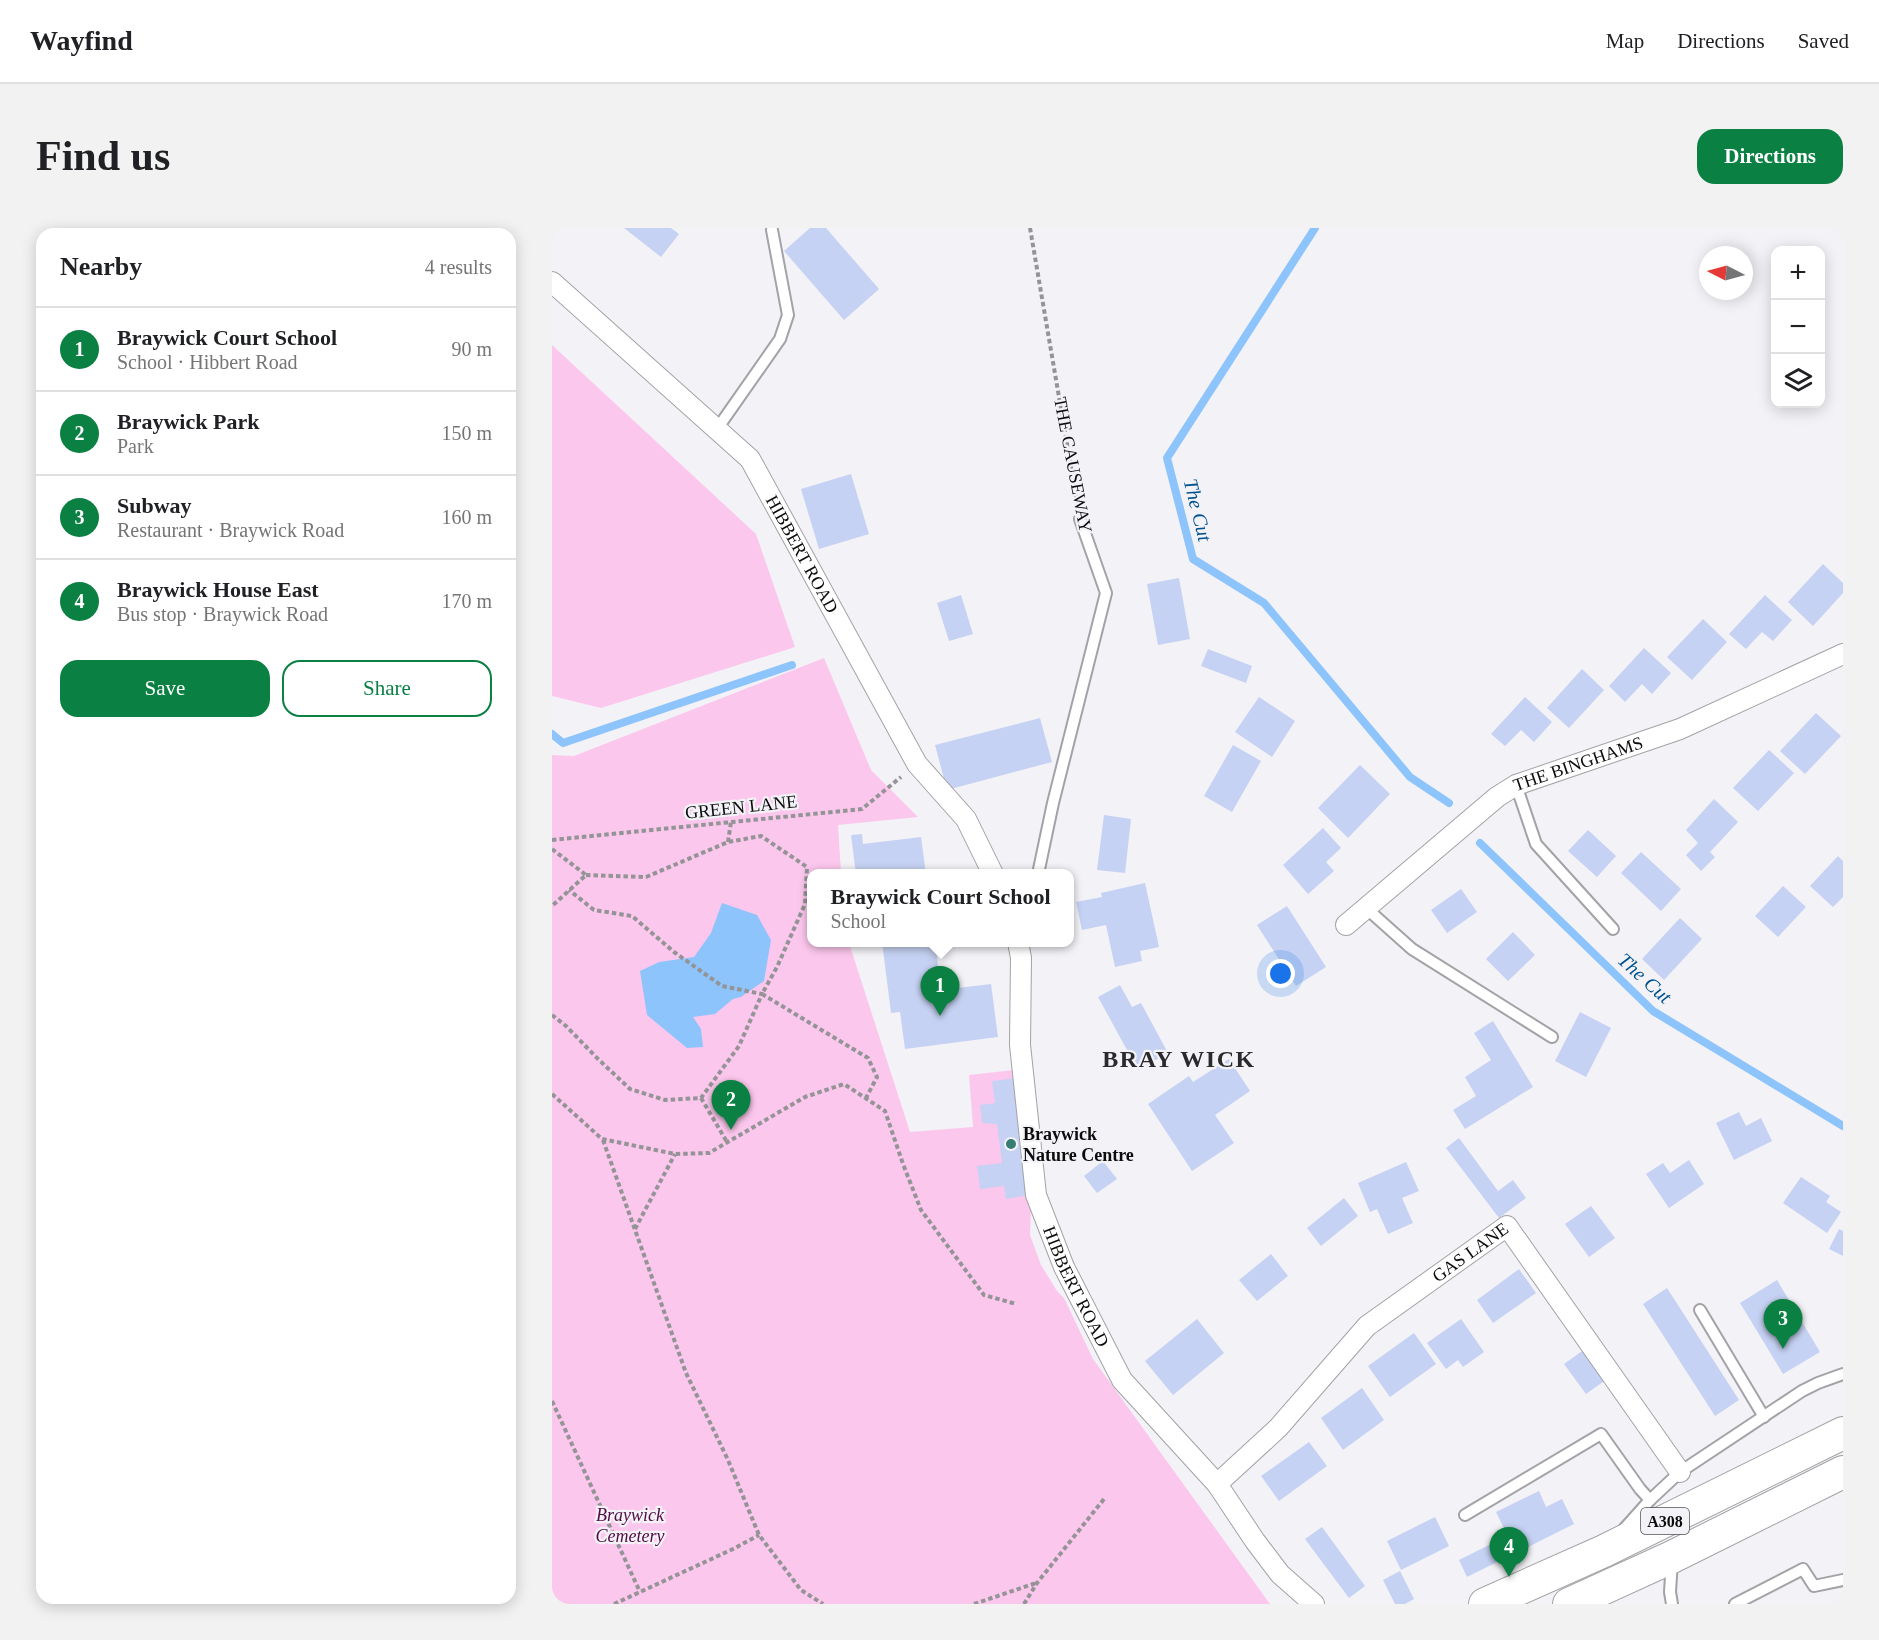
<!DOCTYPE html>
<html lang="en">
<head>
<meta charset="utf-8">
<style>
  :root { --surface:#fff; --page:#f2f2f2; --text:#202124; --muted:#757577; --line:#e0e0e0; --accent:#0b8043 }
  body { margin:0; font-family:Georgia,serif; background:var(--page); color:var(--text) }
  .controls { position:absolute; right:18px; top:18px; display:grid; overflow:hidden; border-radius:12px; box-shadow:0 3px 15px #0003 }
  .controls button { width:54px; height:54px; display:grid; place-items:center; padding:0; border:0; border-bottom:2px solid var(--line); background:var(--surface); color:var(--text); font:30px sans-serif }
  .compass { position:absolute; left:1147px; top:18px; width:54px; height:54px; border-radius:50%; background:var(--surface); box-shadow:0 3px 15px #0003; rotate:276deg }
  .you { position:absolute; left:729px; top:746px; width:21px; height:21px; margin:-15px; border:4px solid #fff; border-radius:50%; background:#1a73e8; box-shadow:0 0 0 9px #1a73e833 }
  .badge { display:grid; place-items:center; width:39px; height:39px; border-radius:50%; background:var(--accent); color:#fff; font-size:20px; font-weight:700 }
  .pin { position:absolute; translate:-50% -50px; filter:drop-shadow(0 2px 3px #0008) }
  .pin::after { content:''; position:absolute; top:32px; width:21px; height:18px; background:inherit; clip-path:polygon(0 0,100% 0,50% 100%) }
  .popup { position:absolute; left:255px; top:641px; width:267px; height:78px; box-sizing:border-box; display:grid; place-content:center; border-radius:12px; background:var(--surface); filter:drop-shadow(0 2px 4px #0005); font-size:20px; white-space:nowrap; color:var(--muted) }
  .popup b { font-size:22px; color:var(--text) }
  .popup::after { content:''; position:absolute; left:50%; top:100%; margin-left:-12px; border:12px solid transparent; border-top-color:var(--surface) }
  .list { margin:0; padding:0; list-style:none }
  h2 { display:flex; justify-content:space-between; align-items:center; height:78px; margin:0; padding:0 24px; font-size:26px }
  h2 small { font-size:20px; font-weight:400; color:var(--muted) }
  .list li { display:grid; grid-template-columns:39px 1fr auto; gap:18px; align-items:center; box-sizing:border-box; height:84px; padding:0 24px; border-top:2px solid var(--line) }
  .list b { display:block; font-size:22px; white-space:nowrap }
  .list p { margin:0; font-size:20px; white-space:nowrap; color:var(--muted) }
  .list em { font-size:20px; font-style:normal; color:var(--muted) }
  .actions { display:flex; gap:12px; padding:18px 24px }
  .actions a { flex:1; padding:14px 0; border:2px solid var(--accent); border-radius:18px; text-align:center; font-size:21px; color:var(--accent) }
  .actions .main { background:var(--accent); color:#fff }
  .icon { flex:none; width:33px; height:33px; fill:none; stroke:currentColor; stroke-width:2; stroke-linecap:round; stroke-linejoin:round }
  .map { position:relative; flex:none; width:1291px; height:1376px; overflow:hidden; border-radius:18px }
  header { display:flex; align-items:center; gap:36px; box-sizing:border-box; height:84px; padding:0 30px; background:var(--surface); border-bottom:2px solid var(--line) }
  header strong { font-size:28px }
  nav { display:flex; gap:33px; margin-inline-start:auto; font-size:21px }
  .intro { display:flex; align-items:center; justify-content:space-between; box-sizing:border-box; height:144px; padding:0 36px }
  h1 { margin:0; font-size:42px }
  .button { padding:15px 27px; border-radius:18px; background:var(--accent); color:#fff; font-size:21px; font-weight:700 }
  main { display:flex; gap:36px; padding:0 36px }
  aside { flex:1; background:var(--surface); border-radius:18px; box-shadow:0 3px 15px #0003 }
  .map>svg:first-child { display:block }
</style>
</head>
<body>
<header>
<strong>Wayfind</strong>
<nav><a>Map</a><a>Directions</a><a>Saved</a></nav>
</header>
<div class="intro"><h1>Find us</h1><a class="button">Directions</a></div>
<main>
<aside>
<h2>Nearby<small>4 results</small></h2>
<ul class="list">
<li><span class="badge">1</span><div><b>Braywick Court School</b><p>School · Hibbert Road</p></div><em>90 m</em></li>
<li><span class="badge">2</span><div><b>Braywick Park</b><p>Park</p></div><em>150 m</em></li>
<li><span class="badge">3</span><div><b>Subway</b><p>Restaurant · Braywick Road</p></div><em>160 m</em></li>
<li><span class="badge">4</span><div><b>Braywick House East</b><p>Bus stop · Braywick Road</p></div><em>170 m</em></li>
</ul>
<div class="actions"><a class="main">Save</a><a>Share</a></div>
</aside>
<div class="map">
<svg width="1291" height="1376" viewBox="0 0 1291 1376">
  <rect width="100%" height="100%" fill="#f3f2f7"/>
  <g fill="#fcc7ed">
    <polygon points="0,117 204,306 243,419 49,480 0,468"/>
    <polygon points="272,430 319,542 366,589 286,597 289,645 259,646 259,714 297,715 358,904 421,899 417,847 462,842 479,977 478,1007 489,1037 505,1063 512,1070 541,1131 718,1376 0,1376 0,527 22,528"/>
  </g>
  <polygon fill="#8dc4fb" points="170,675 205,687 219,712 212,753 189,769 181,771 163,786 141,789 149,801 151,819 135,820 95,787 88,743 107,734 142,729 159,705"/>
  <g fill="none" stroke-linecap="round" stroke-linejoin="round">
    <g stroke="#8dc4fb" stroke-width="8">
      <polyline points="763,0 615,230 641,331 712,375 858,549 897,575"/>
      <polyline points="0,506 11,515 240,437"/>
      <polyline points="928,615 1101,783 1291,898"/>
    </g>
  </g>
  <g fill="#c6d2f3">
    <polygon points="72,0 119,0 127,6 109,29"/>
    <polygon points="258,0 274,0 327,61 292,92 232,23"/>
    <polygon points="299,246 317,306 267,321 249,261"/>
    <polygon points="1271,336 1291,355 1291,365 1261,398 1236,374"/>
    <polygon points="627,350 638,411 606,417 595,356"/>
    <polygon points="409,367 421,406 397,413 385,375"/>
    <polygon points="1213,367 1240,392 1221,413 1210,404 1194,421 1177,406"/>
    <polygon points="1151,391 1175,414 1140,452 1115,429"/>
    <polygon points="1092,420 1119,445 1100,466 1090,456 1073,474 1057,458"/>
    <polygon points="656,421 700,438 694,455 649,438"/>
    <polygon points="1030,441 1052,462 1017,500 995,480"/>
    <polygon points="707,469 743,493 720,529 683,504"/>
    <polygon points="973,469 1000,494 982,514 969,502 953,518 939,506"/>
    <polygon points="1264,485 1289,508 1253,546 1228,523"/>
    <polygon points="488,490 500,534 395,562 383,517"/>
    <polygon points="681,517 709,533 680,584 652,568"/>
    <polygon points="1217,522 1242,545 1206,583 1181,560"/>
    <polygon points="808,537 838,566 796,610 766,580"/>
    <polygon points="1162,571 1186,594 1158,624 1163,629 1149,643 1134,627 1146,615 1134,602"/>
    <polygon points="552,587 579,591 573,645 545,642"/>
    <polygon points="771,600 789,620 774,634 782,643 756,666 731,637"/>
    <polygon points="1036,602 1064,628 1045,649 1016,623"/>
    <polygon points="310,606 311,616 369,609 374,646 304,646 299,607"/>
    <polygon points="1089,624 1129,661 1109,683 1069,645"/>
    <polygon points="1286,628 1291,633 1291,669 1281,679 1258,658"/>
    <polygon points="593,655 607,719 588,723 590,733 563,739 554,697 530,702 524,674 550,669 549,665"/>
    <polygon points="1231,658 1254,679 1226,709 1203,688"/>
    <polygon points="909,661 925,684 895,705 879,682"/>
    <polygon points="735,678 774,739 744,758 705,697"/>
    <polygon points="1128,690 1150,711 1112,752 1090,731"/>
    <polygon points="961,704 983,727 956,753 934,731"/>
    <polygon points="330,714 383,714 389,762 439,756 446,809 353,821 348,784 339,785"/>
    <polygon points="568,757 580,779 589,775 616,825 586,842 546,769"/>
    <polygon points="1028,784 1059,800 1034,849 1003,833"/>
    <polygon points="941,793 981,859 913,901 901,882 924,868 913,849 939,832 922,805"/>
    <polygon points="677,831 698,863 663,887 682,915 640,943 596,876 637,848 641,854"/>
    <polygon points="464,850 477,967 454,971 452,958 428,961 425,938 450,935 445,896 430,895 428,877 443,875 440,853"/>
    <polygon points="1187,884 1194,898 1209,890 1220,913 1182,932 1164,895"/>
    <polygon points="907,910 946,963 961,952 974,970 947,990 894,920"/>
    <polygon points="1137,932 1152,956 1117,980 1094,946 1111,935 1118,945"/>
    <polygon points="551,933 565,951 545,965 532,948"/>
    <polygon points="854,934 867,963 850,970 861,995 836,1006 825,981 818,984 806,955"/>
    <polygon points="1249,949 1278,968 1274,974 1289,984 1275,1005 1231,975"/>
    <polygon points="792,970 806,988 769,1018 755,1000"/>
    <polygon points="1039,978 1063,1010 1037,1029 1013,996"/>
    <polygon points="1287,1001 1291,1003 1291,1028 1277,1021"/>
    <polygon points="719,1026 736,1048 705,1073 687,1052"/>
    <polygon points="967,1041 984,1065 941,1095 925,1072"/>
    <polygon points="1225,1052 1268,1124 1231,1146 1188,1075"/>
    <polygon points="1115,1060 1187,1172 1163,1188 1091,1076"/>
    <polygon points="645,1091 672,1125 621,1167 593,1133"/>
    <polygon points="909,1091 932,1124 911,1139 906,1132 894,1141 875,1115"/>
    <polygon points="862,1105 884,1136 838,1169 816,1138"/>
    <polygon points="1033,1121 1055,1151 1034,1166 1012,1136"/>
    <polygon points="810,1160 832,1192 791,1222 769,1190"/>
    <polygon points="757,1214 775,1238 727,1273 709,1248"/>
    <polygon points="987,1263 994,1279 1010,1271 1022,1296 964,1325 944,1284"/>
    <polygon points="883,1289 897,1318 849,1342 835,1313"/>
    <polygon points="770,1299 813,1358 797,1370 753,1311"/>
    <polygon points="945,1313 953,1330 915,1349 907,1332"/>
    <polygon points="848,1343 862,1371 853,1376 843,1376 831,1352"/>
  </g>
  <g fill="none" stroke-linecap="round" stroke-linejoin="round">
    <defs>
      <g id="lane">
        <polyline points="165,201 228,111 236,87 220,2"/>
        <polyline points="964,557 984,616 1061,701"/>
        <polyline points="486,646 501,575 554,365 528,291"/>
        <polyline points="814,680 860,721 1000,809"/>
        <polyline points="1148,1082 1212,1189"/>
        <polyline points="913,1287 1049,1206 1088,1261 1098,1272"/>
        <polyline points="1072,1301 1098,1272 1128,1244 1250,1163 1266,1155 1291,1146"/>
        <polyline points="1120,1332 1118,1364 1120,1376"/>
        <polyline points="1183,1376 1251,1341 1262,1358 1291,1352"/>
      </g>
      <g id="street">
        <path id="s1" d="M0,54L198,231L365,536L414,591L441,646"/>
        <path id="s2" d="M794,697L945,569L964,557L1128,501L1291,426"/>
        <path id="s3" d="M466,714L469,730L468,817L484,967L512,1039L570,1152L665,1256L703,1313L728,1346L762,1376"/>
        <path id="s4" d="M665,1256L726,1200L815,1098L955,998L1128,1244"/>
      </g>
      <g id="primary">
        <polyline points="933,1376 1052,1323 1291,1205"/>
        <polyline points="1017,1376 1120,1329 1291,1244"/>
      </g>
    </defs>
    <use href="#lane" stroke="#a3a2a6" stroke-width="14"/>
    <use href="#street" stroke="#a3a2a6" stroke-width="22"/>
    <use href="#primary" stroke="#a3a2a6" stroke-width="34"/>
    <g stroke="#949497" stroke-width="4" stroke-dasharray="4.5 3" stroke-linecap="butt">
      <polyline points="478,0 525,274"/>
      <polyline points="0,612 310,581 349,549"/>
      <polyline points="176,614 179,594"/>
      <polyline points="0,621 34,647 0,678"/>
      <polyline points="34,647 94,649 176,614 209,608 255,639 253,676 225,739 210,766 316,830 325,849 314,870"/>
      <polyline points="0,787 14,798 47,832 78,861 113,872 149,870 187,818 210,766 170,758 122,724 80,688 42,682 17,662"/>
      <polyline points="0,866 50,911 123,926 157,925 253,869 292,856 333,883 351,936 369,982 432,1067 464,1076"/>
      <polyline points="149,870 175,914"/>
      <polyline points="51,912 134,1145 176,1232 207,1307 249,1362 271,1376"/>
      <polyline points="83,1001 123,926"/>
      <polyline points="0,1173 88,1364"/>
      <polyline points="62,1376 181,1321 207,1307"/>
      <polyline points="422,1376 484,1355"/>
      <polyline points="472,1376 485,1355 552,1271"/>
    </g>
    <use href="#lane" stroke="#fff" stroke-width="10"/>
    <use href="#street" stroke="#fff" stroke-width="20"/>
    <use href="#primary" stroke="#fff" stroke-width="32"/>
  </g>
  <circle fill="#377d73" stroke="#f3f2f7" stroke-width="2" cx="459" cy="916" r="6"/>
  <g text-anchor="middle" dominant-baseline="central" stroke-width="4.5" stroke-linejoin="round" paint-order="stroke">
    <rect fill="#f3f2f7" stroke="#515153" stroke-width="1.5" x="1089" y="1280" width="48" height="26" rx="4.5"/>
    <g font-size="16" font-weight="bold" fill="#0c0c0d">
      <text x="1113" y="1293">A308</text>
    </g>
    <g font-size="18" fill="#0c0c0d" stroke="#f3f2f7">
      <text transform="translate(521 237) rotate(79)">THE CAUSEWAY</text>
      <text stroke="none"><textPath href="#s1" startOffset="374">HIBBERT ROAD</textPath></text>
      <text stroke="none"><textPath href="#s2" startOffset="286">THE BINGHAMS</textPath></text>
      <text transform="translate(189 579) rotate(-6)">GREEN LANE</text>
      <text stroke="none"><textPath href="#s4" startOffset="345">GAS LANE</textPath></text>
      <text stroke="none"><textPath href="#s3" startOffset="354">HIBBERT ROAD</textPath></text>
    </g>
    <g font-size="18" font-weight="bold" fill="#0c0c0d" stroke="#f3f2f7" text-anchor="start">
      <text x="471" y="906">Braywick<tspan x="471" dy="21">Nature Centre</tspan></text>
    </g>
    <g font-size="18" font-style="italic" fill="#520b45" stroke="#f3f2f7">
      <text x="78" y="1287">Braywick<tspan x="78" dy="21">Cemetery</tspan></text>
    </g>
    <g font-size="20" font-style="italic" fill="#00538f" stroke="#f3f2f7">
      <text transform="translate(646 282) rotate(76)">The Cut</text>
      <text transform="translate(1093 750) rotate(42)">The Cut</text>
    </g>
    <g font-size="24" font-weight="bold" letter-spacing="1.5" fill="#2a2a2d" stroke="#f3f2f7">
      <text x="627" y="831">BRAY WICK</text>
    </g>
  </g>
</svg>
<div class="controls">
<button>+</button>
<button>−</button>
<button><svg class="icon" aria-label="layers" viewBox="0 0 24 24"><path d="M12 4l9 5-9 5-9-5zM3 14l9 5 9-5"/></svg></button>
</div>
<svg class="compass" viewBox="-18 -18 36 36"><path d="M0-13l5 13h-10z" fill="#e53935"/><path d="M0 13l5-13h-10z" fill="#757577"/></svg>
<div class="you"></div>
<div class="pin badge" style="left:388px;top:788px">1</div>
<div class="popup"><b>Braywick Court School</b>School</div>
<div class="pin badge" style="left:179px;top:902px">2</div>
<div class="pin badge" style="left:1231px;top:1121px">3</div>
<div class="pin badge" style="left:957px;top:1349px">4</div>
</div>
</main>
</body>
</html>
